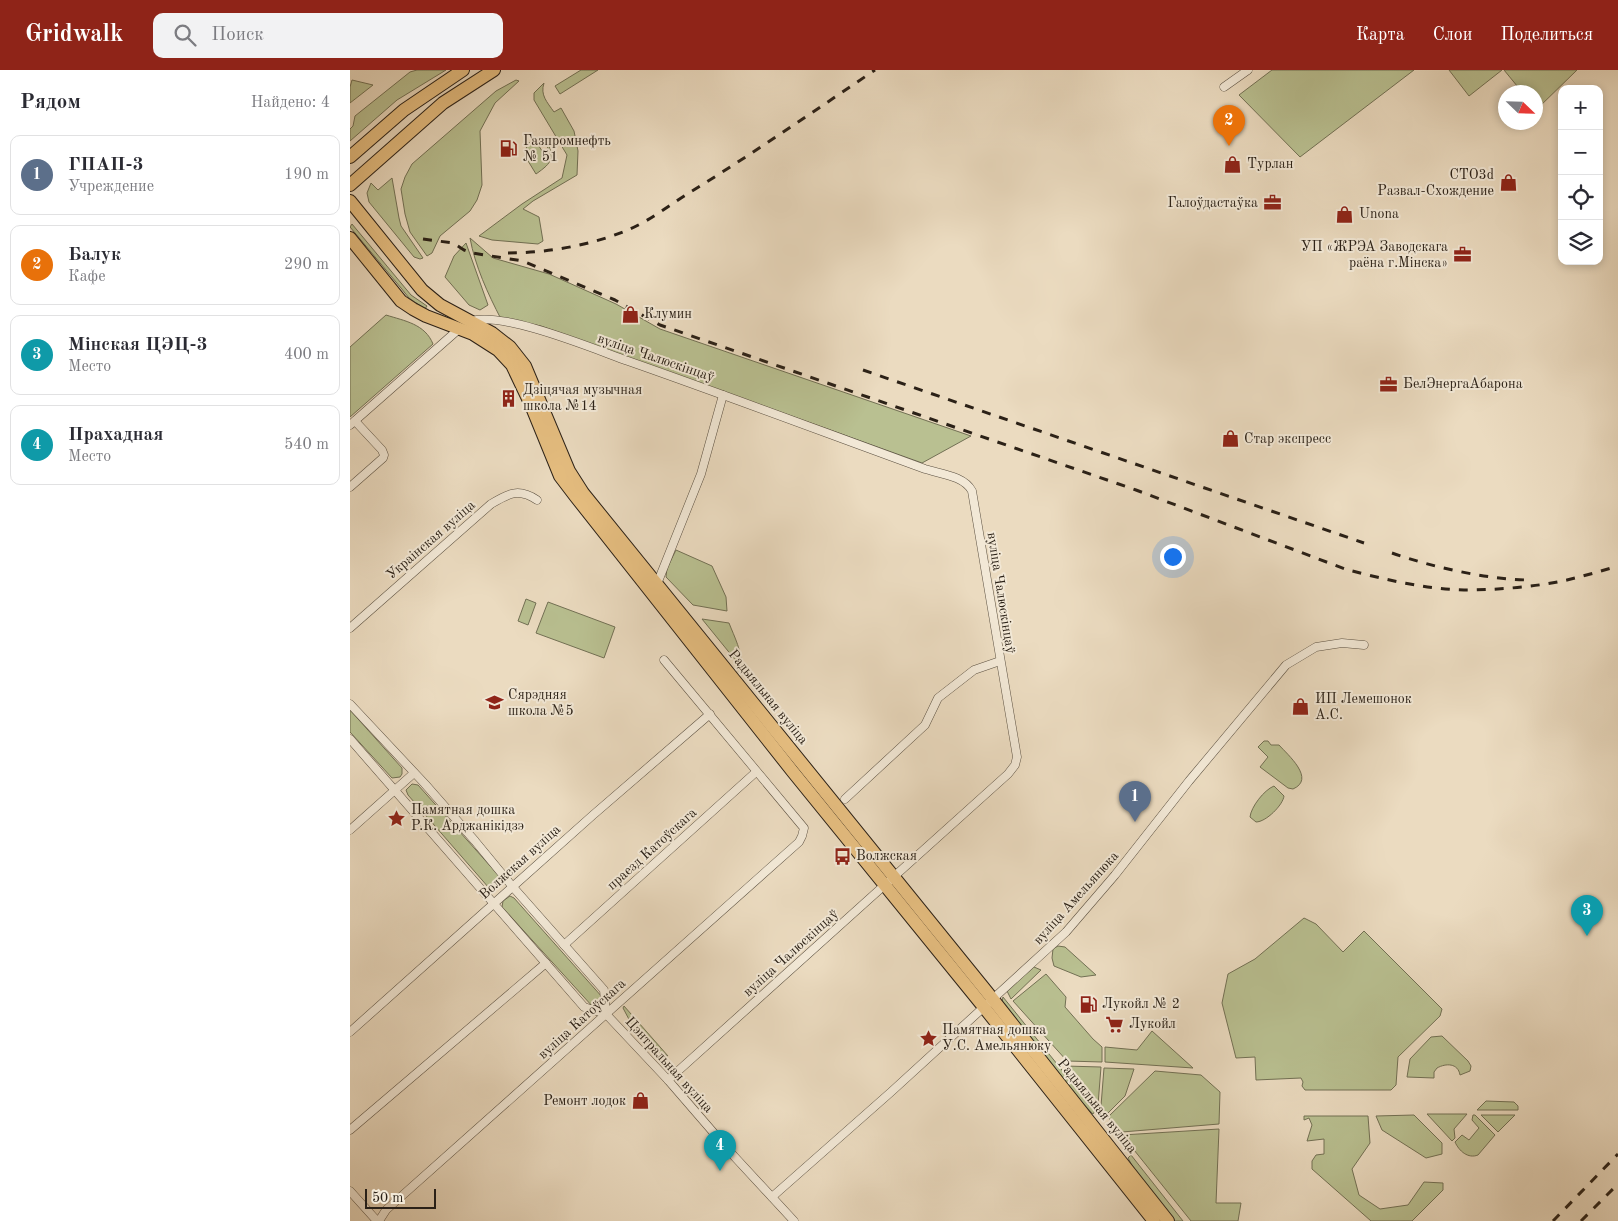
<!DOCTYPE html>
<html lang="ru">
<head>
<meta charset="utf-8">
<style>
  :root { --surface:#fff; --page:#f2f2f3; --text:#2b2b33; --muted:#7c7c81; --line:#e1e1e2; --accent:#8f2418 }
  body { margin:0; font-family:"Old Standard TT",serif; background:var(--page); color:var(--text) }
  .controls { position:absolute; right:15px; top:15px; display:grid; overflow:hidden; border-radius:10px; box-shadow:0 2px 8px #0003 }
  .controls button { width:45px; height:45px; display:grid; place-items:center; padding:0; border:0; border-bottom:1px solid var(--line); background:var(--surface); color:var(--text); font:25px sans-serif }
  .compass { position:absolute; left:1148px; top:15px; width:45px; height:45px; border-radius:50%; background:var(--surface); box-shadow:0 2px 8px #0003; rotate:113deg }
  .scale { position:absolute; left:15px; bottom:12px; width:71px; box-sizing:border-box; padding-left:5px; border:2px solid #2b2117; border-top:0; font-size:14px; line-height:18px; white-space:nowrap; color:#2b2117; -webkit-text-stroke:4px #f2e8d6; paint-order:stroke }
  .you { position:absolute; left:822px; top:486px; width:18px; height:18px; margin:-12px; border:4px solid #fff; border-radius:50%; background:#1a73e8; box-shadow:0 0 0 8px #1a73e833 }
  .badge { display:grid; place-items:center; width:32px; height:32px; border-radius:50%; background:var(--accent); color:#fff; font-size:16px; font-weight:700 }
  .pin { position:absolute; translate:-50% -41px; filter:drop-shadow(0 1px 2px #0008) }
  .pin::after { content:''; position:absolute; top:26px; width:18px; height:15px; background:inherit; clip-path:polygon(0 0,100% 0,50% 100%) }
  .list { margin:0; padding:0; list-style:none }
  h2 { display:flex; justify-content:space-between; align-items:center; height:65px; margin:0; padding:0 20px; font-size:21px }
  h2 small { font-size:16px; font-weight:400; color:var(--muted) }
  .list li { display:grid; grid-template-columns:32px 1fr auto; gap:15px; align-items:center; box-sizing:border-box; height:80px; margin:0 10px 10px; padding:0 10px; border:1px solid var(--line); border-radius:10px }
  .list b { display:block; font-size:19px; white-space:nowrap }
  .list p { margin:0; font-size:16px; white-space:nowrap; color:var(--muted) }
  .list em { font-size:16px; font-style:normal; color:var(--muted) }
  .icon { flex:none; width:28px; height:28px; fill:none; stroke:currentColor; stroke-width:2; stroke-linecap:round; stroke-linejoin:round }
  .map { position:relative; flex:none; width:1268px; height:1151px; overflow:hidden }
  header { display:flex; align-items:center; gap:30px; box-sizing:border-box; height:70px; padding:0 25px; background:var(--accent); color:#fff }
  header strong { font-size:24px }
  nav { display:flex; gap:28px; margin-inline-start:auto; font-size:18px }
  .search { width:350px; height:45px; background:var(--page); display:flex; align-items:center; gap:12px; box-sizing:border-box; padding:0 18px; border-radius:10px; color:var(--muted); font-size:19px }
  main { display:flex }
  aside { flex:1; background:var(--surface) }
  .map>svg:first-child { display:block }
</style>
</head>
<body>
<header>
<strong>Gridwalk</strong>
<div class="search"><svg class="icon" aria-label="search" viewBox="0 0 24 24"><circle cx="10" cy="10" r="6"/><path d="M15 15l6 6"/></svg>Поиск</div>
<nav><a>Карта</a><a>Слои</a><a>Поделиться</a></nav>
</header>
<main>
<aside>
<h2>Рядом<small>Найдено: 4</small></h2>
<ul class="list">
<li><span class="badge" style="background:#5c6f8a">1</span><div><b>ГПАП-3</b><p>Учреждение</p></div><em>190 m</em></li>
<li><span class="badge" style="background:#e8710a">2</span><div><b>Балук</b><p>Кафе</p></div><em>290 m</em></li>
<li><span class="badge" style="background:#0f9aa8">3</span><div><b>Мінская ЦЭЦ-3</b><p>Место</p></div><em>400 m</em></li>
<li><span class="badge" style="background:#0f9aa8">4</span><div><b>Прахадная</b><p>Место</p></div><em>540 m</em></li>
</ul>
</aside>
<div class="map">
<svg width="1268" height="1151" viewBox="0 0 1268 1151">
  <rect width="100%" height="100%" fill="#ebdbc0"/>
  <filter id="stains"><feTurbulence type="fractalNoise" baseFrequency=".004" numOctaves="4"/><feColorMatrix values="0 0 0 0 .2 0 0 0 0 .09 0 0 0 0 .02 0 0 0 .5 -.17"/></filter>
  <radialGradient id="worn" r=".72"><stop offset=".6" stop-color="#630" stop-opacity="0"/><stop offset="1" stop-color="#630" stop-opacity=".3"/></radialGradient>
  <g fill="#b9c091" stroke="#727054">
    <polygon points="67,0 96,0 47,30 0,71 0,59 3,56 5,46 60,2"/>
    <polygon points="231,0 248,0 210,24 205,16"/>
    <polygon points="922,0 1064,0 950,87 889,25"/>
    <polygon points="1099,0 1152,0 1119,26"/>
    <polygon points="1154,0 1227,0 1186,40 1186,22 1172,22"/>
    <polygon points="2,10 23,15 0,33 0,17"/>
    <polygon points="166,10 169,11 145,33 130,61 132,115 127,130 120,141 90,166 82,183 77,186 60,162 55,144 51,119 55,107 62,94 146,21"/>
    <path d="M194,13C190,25 197,32 204,42L211,38L224,61L228,81L227,105L183,131L173,139L189,147L193,171L188,174L142,170L129,166L172,134L212,108L217,85L184,30V23Z"/>
    <path d="M196,69C205,88 203,92 186,104L175,86L177,74L185,70L196,87L201,83L193,70Z"/>
    <polygon points="42,108 49,148 51,156 73,188 70,189 64,187 19,132 17,123 21,113 28,120"/>
    <polygon points="2,154 61,225 77,236 75,239 59,228 51,218 0,157"/>
    <path d="M120,168L143,188L199,204L266,234L310,259L621,366L572,393L191,256L151,249C138,224 125,196 120,168Z"/>
    <polygon points="116,173 138,235 130,240 119,235 95,207 104,186"/>
    <path d="M36,245C55,251 75,254 83,274L0,347V277Z"/>
    <polygon points="326,480 362,496 376,527 377,541 343,535 316,507 317,498"/>
    <polygon points="176,529 186,533 178,555 168,551"/>
    <polygon points="198,532 265,557 254,588 186,563"/>
    <path d="M352,549L379,553C384,566 393,583 391,597Z"/>
    <polygon points="0,640 52,698 52,704 50,707 42,708 0,662"/>
    <path d="M914,671H918L921,675H929C938,685 966,709 943,719L938,718L910,697L918,687L908,677Z"/>
    <path d="M62,714L68,715L150,807C152,812 151,815 147,819L139,818L58,725L56,720Z"/>
    <path d="M924,716L934,726C933,735 916,752 906,752L900,747C901,737 914,720 924,716Z"/>
    <polygon points="160,826 164,828 253,928 253,933 250,936 243,937 152,837 153,831"/>
    <polygon points="954,848 966,854 993,882 1014,861 1092,939 1090,946 1048,987 1046,1015 1041,1020 955,1020 952,1016 953,1012 951,1008 906,1010 905,987 886,988 872,933 878,904 905,889"/>
    <polygon points="708,876 715,877 746,905 731,907 704,896 702,888 703,879"/>
    <polygon points="684,897 691,900 661,929 657,921"/>
    <polygon points="696,904 716,927 715,937 743,969 752,977 752,992 717,991 663,931"/>
    <polygon points="653,927 745,1041 743,1044 723,1023 657,941 652,931"/>
    <polygon points="274,936 318,986 303,980 282,955 273,938"/>
    <polygon points="802,961 843,998 755,992 755,977 787,980"/>
    <path d="M1092,966L1118,991L1121,996L1120,1001L1110,1005C1108,993 1096,993 1087,998L1084,1002V1008L1057,1007L1060,989L1081,967Z"/>
    <polygon points="715,996 751,997 748,1035"/>
    <polygon points="754,998 784,999 775,1026 756,1045 751,1036"/>
    <polygon points="805,1001 851,1005 870,1022 869,1054 772,1062 765,1057 758,1047"/>
    <polygon points="1136,1031 1164,1032 1168,1036 1168,1040 1127,1040"/>
    <polygon points="1077,1044 1117,1044 1104,1059 1105,1068 1102,1071"/>
    <polygon points="1064,1045 1092,1073 1092,1084 1076,1088 1032,1060 1026,1046"/>
    <path d="M1123,1045H1125L1145,1065L1128,1085C1118,1089 1109,1081 1105,1072L1112,1065L1119,1070L1129,1058L1122,1050Z"/>
    <polygon points="1131,1045 1165,1045 1148,1062"/>
    <polygon points="954,1046 1018,1046 1020,1073 1002,1099 1009,1125 1030,1139 1058,1135 1074,1112 1093,1113 1093,1120 1062,1151 1021,1151 962,1099 962,1091 966,1085 974,1084 974,1069 957,1071 962,1055 959,1048 954,1050"/>
    <polygon points="869,1059 866,1133 891,1133 888,1151 841,1151 772,1065"/>
    <polygon points="781,1085 833,1151 823,1151 789,1108 778,1088"/>
  </g>
  <g fill="none" stroke-linecap="round" stroke-linejoin="round">
    <defs>
      <g id="street">
        <polyline points="874,17 898,0"/>
        <path d="M121,251C153,241 244,279 278,291C378,326 476,363 575,399C591,404 614,406 622,421L667,687L665,695L658,704L318,1010"/>
        <polyline points="0,355 109,259"/>
        <polyline points="0,417 33,388 34,385 32,380 5,351"/>
        <polyline points="307,514 351,404 373,325"/>
        <path d="M0,558L141,434C159,423 169,418 187,430"/>
        <polyline points="0,634 75,714 125,771 162,816 254,920 256,944"/>
        <polyline points="0,669 234,937 256,944 318,1010 382,1084 444,1151"/>
        <polyline points="495,729 575,655 588,628 624,600 650,591"/>
        <polyline points="0,760 64,703"/>
        <polyline points="214,875 406,702"/>
        <polyline points="0,962 243,745 360,644"/>
        <polyline points="0,1060 196,893"/>
        <polyline points="0,1121 27,1151"/>
        <polyline points="422,1127 541,1022 716,862 765,805 839,711 936,595 966,577 992,573 1014,575"/>
        <polyline points="29,1151 36,1140 449,772 452,766 454,758 314,590"/>
      </g>
      <g id="primary">
        <polyline points="0,87 54,40 113,0"/>
        <polyline points="0,115 93,33 144,0"/>
        <polyline points="0,131 72,220 90,235 142,263 160,277 175,296 219,401 233,423 637,922 818,1151"/>
        <polyline points="0,168 51,231 63,239 76,246 123,264 148,280 162,295 181,335 210,406 226,427 443,702 633,936 804,1151"/>
      </g>
    </defs>
    <use href="#street" stroke="#5b5041" stroke-width="9"/>
    <use href="#primary" stroke="#2b2117" stroke-width="14"/>
    <use href="#street" stroke="#f2e8d6" stroke-width="8"/>
    <use href="#primary" stroke="#e6be80" stroke-width="12"/>
    <g stroke="#2b2117" stroke-width="3" stroke-dasharray="9 9" stroke-linecap="butt">
      <path d="M73,169L103,173L114,180L122,183L173,191L265,230L310,255L786,420L995,499C1032,509 1075,519 1114,520C1145,520 1186,517 1217,510C1234,506 1251,501 1268,496"/>
      <path d="M158,183C198,183 243,175 280,159C301,150 322,133 342,121C404,83 464,41 525,0"/>
      <polyline points="513,300 1014,473"/>
      <path d="M1042,483C1082,497 1135,509 1178,510"/>
      <polyline points="1203,1151 1268,1084"/>
      <polyline points="1231,1151 1268,1114"/>
    </g>
  </g>
  <defs>
    <symbol id="fuel-bare" viewBox="-9 -9 18 18"><path d="M-5.5-6h7V0h2V4h1.3V-2.5L3-4.5l.8-.8L6-3V5H2.5V1h-1V6h-7ZM-4.2-4.7v3.2H.2V-4.7Z" fill="#8f2418" stroke="#f2e8d6" stroke-width="2.5" paint-order="stroke"/></symbol>
    <symbol id="shop-bare" viewBox="-9 -9 18 18"><path d="M-5-2.5h2.3a2.7 3.5 0 0 1 5.4 0H5L5.5 6h-11ZM-1.5-2.5h3a1.5 2.3 0 0 0-3 0Z" fill="#8f2418" stroke="#f2e8d6" stroke-width="2.5" paint-order="stroke"/></symbol>
    <symbol id="office-bare" viewBox="-9 -9 18 18"><path d="M-6-3h4V-5.5h4V-3h4V5H-6ZM-1-4.5V-3h2v-1.5ZM-6 0V1H6V0Z" fill="#8f2418" stroke="#f2e8d6" stroke-width="2.5" paint-order="stroke"/></symbol>
    <symbol id="building-bare" viewBox="-9 -9 18 18"><path d="M-4-6H4V6H1V3H-1V6H-4ZM-2.5-4.3h1.7v1.8h-1.7ZM.8-4.3h1.7v1.8H.8ZM-2.5-1h1.7V.8h-1.7ZM.8-1h1.7V.8H.8Z" fill="#8f2418" stroke="#f2e8d6" stroke-width="2.5" paint-order="stroke"/></symbol>
    <symbol id="school-bare" viewBox="-9 -9 18 18"><path d="M0-5L7-2L0 1L-7-2ZM-4 1L0 2.5L4 1V4Q0 6-4 4Z" fill="#8f2418" stroke="#f2e8d6" stroke-width="2.5" paint-order="stroke"/></symbol>
    <symbol id="sight-bare" viewBox="-9 -9 18 18"><path d="M0-6L1.8-2.2L6-1.7L2.9 1.2L3.7 5.4L0 3.3L-3.7 5.4L-2.9 1.2L-6-1.7L-1.8-2.2Z" fill="#8f2418" stroke="#f2e8d6" stroke-width="2.5" paint-order="stroke"/></symbol>
    <symbol id="bus-bare" viewBox="-9 -9 18 18"><path d="M-5-6H5V4H4V6H2V4H-2V6H-4V4H-5ZM-3.5-4V0h7V-4ZM-3.5 1.2v1.5H-2V1.2ZM2 1.2v1.5H3.5V1.2Z" fill="#8f2418" stroke="#f2e8d6" stroke-width="2.5" paint-order="stroke"/></symbol>
    <symbol id="supermarket-bare" viewBox="-9 -9 18 18"><path d="M-6-5.5h2.5l.6 2H6L4.5 2H-2.5L-4.4-4H-6ZM-1.5 3.2a1.3 1.3 0 1 0 .1 0ZM3 3.2a1.3 1.3 0 1 0 .1 0Z" fill="#8f2418" stroke="#f2e8d6" stroke-width="2.5" paint-order="stroke"/></symbol>
  </defs>
  <g fill-rule="evenodd">
    <use href="#fuel-bare" x="146" y="66" width="25" height="25"/>
    <use href="#shop-bare" x="870" y="82" width="25" height="25"/>
    <use href="#shop-bare" x="1146" y="100" width="25" height="25"/>
    <use href="#office-bare" x="910" y="120" width="25" height="25"/>
    <use href="#shop-bare" x="982" y="132" width="25" height="25"/>
    <use href="#office-bare" x="1100" y="172" width="25" height="25"/>
    <use href="#shop-bare" x="268" y="232" width="25" height="25"/>
    <use href="#office-bare" x="1026" y="302" width="25" height="25"/>
    <use href="#building-bare" x="146" y="316" width="25" height="25"/>
    <use href="#shop-bare" x="868" y="356" width="25" height="25"/>
    <use href="#school-bare" x="132" y="620" width="25" height="25"/>
    <use href="#shop-bare" x="938" y="624" width="25" height="25"/>
    <use href="#sight-bare" x="34" y="736" width="25" height="25"/>
    <use href="#bus-bare" x="480" y="774" width="25" height="25"/>
    <use href="#fuel-bare" x="726" y="922" width="25" height="25"/>
    <use href="#supermarket-bare" x="752" y="942" width="25" height="25"/>
    <use href="#sight-bare" x="566" y="956" width="25" height="25"/>
    <use href="#shop-bare" x="278" y="1018" width="25" height="25"/>
  </g>
  <g text-anchor="middle" dominant-baseline="central" stroke-width="4" stroke-linejoin="round" paint-order="stroke">
    <g font-size="14" fill="#2b2117" stroke="#f2e8d6" text-anchor="start">
      <text x="173" y="71">Газпромнефть<tspan x="173" dy="16">№ 51</tspan></text>
      <text x="897" y="94">Турлан</text>
      <text x="1144" y="105" text-anchor="end">СТО3d<tspan x="1144" dy="16">Развал-Схождение</tspan></text>
      <text x="908" y="133" text-anchor="end">Галоўдастаўка</text>
      <text x="1009" y="144">Unona</text>
      <text x="1098" y="177" text-anchor="end">УП «ЖРЭА Заводскага<tspan x="1098" dy="16">раёна г.Мінска»</tspan></text>
      <text x="294" y="244">Клумин</text>
      <text x="1053" y="314">БелЭнергаАбарона</text>
      <text x="173" y="320">Дзіцячая музычная<tspan x="173" dy="16">школа №14</tspan></text>
      <text x="894" y="369">Стар экспресс</text>
      <text x="158" y="625">Сярэдняя<tspan x="158" dy="16">школа №5</tspan></text>
      <text x="965" y="629">ИП Лемешонок<tspan x="965" dy="16">А.С.</tspan></text>
      <text x="61" y="740">Памятная дошка<tspan x="61" dy="16">Р.К. Арджанікідзэ</tspan></text>
      <text x="506" y="786">Волжская</text>
      <text x="752" y="934">Лукойл № 2</text>
      <text x="779" y="954">Лукойл</text>
      <text x="592" y="960">Памятная дошка<tspan x="592" dy="16">У.С. Амельянюку</tspan></text>
      <text x="276" y="1031" text-anchor="end">Ремонт лодок</text>
    </g>
    <g font-size="14" fill="#2b2117" stroke="#f2e8d6">
      <text transform="translate(306 288) rotate(19)">вуліца Чалюскінцаў</text>
      <text transform="translate(81 470) rotate(-41)">Украінская вуліца</text>
      <text transform="translate(651 523) rotate(81)">вуліца Чалюскінцаў</text>
      <text transform="translate(418 627) rotate(51)">Радыяльная вуліца</text>
      <text transform="translate(302 779) rotate(-42)">праезд Катоўскага</text>
      <text transform="translate(170 792) rotate(-42)">Волжская вуліца</text>
      <text transform="translate(726 828) rotate(-48)">вуліца Амельянюка</text>
      <text transform="translate(441 883) rotate(-42)">вуліца Чалюскінцаў</text>
      <text transform="translate(232 949) rotate(-42)">вуліца Катоўскага</text>
      <text transform="translate(319 995) rotate(48)">Цэнтральная вуліца</text>
      <text transform="translate(747 1036) rotate(51)">Радыяльная вуліца</text>
    </g>
  </g>
  <rect width="100%" height="100%" filter="url(#stains)"/>
  <rect width="100%" height="100%" fill="url(#worn)"/>
</svg>
<div class="controls">
<button>+</button>
<button>−</button>
<button><svg class="icon" aria-label="locate" viewBox="0 0 24 24"><circle cx="12" cy="12" r="6"/><path d="M12 2v4M12 18v4M2 12h4M18 12h4"/></svg></button>
<button><svg class="icon" aria-label="layers" viewBox="0 0 24 24"><path d="M12 4l9 5-9 5-9-5zM3 14l9 5 9-5"/></svg></button>
</div>
<svg class="compass" viewBox="-18 -18 36 36"><path d="M0-13l5 13h-10z" fill="#e53935"/><path d="M0 13l5-13h-10z" fill="#7c7c81"/></svg>
<div class="scale">50 m</div>
<div class="you"></div>
<div class="pin badge" style="left:785px;top:752px;background:#5c6f8a">1</div>
<div class="pin badge" style="left:879px;top:76px;background:#e8710a">2</div>
<div class="pin badge" style="left:1237px;top:866px;background:#0f9aa8">3</div>
<div class="pin badge" style="left:370px;top:1101px;background:#0f9aa8">4</div>
</div>
</main>
</body>
</html>
